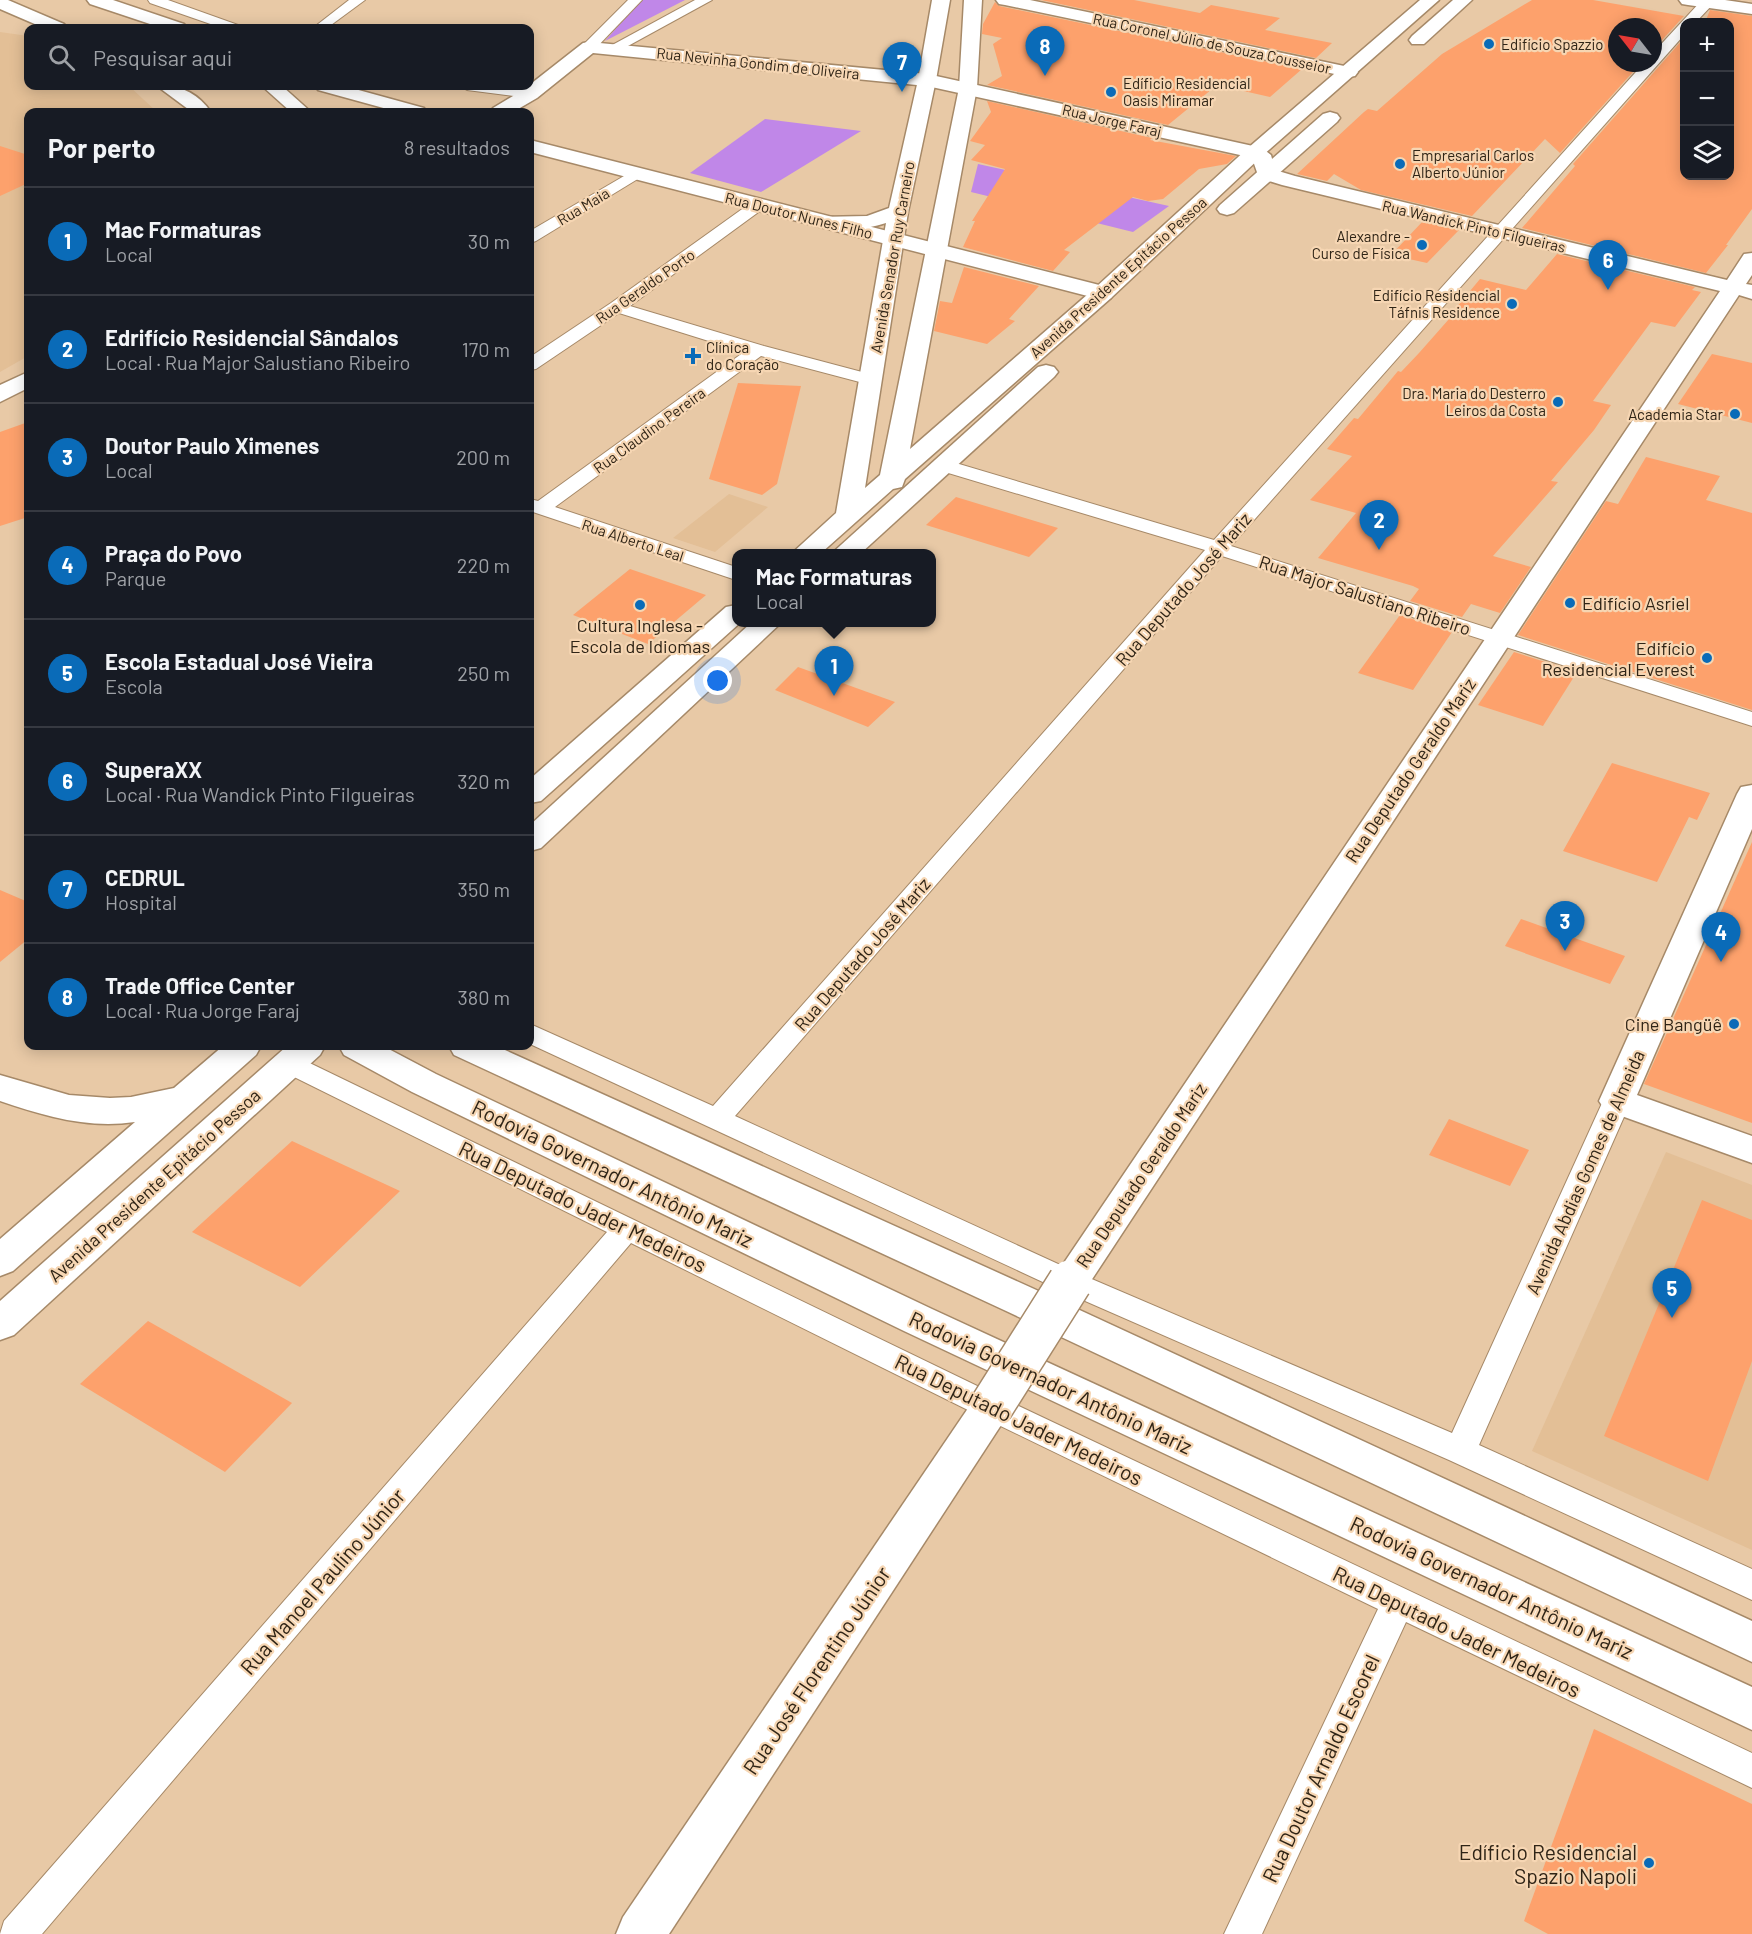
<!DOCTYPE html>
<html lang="pt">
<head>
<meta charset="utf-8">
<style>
  :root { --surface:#171b24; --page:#20242c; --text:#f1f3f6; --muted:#9ea1a6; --line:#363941; --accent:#0a6bb8 }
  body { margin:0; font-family:Barlow,sans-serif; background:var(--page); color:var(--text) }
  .controls { position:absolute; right:18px; top:18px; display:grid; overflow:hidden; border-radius:12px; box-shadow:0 3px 15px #0003 }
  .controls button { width:54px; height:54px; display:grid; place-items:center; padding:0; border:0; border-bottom:2px solid var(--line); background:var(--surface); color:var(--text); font:30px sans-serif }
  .compass { position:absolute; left:1608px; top:18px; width:54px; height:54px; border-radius:50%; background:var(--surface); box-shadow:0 3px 15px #0003; rotate:301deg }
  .you { position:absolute; left:718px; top:681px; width:21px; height:21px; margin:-15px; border:4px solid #fff; border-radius:50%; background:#1a73e8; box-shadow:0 0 0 9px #1a73e833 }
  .badge { display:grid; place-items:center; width:39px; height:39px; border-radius:50%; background:var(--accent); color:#fff; font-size:20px; font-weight:700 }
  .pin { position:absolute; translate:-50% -50px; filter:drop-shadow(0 2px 3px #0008) }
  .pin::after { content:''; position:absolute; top:32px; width:21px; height:18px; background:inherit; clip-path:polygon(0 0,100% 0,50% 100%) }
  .popup { position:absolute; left:732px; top:549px; width:204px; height:78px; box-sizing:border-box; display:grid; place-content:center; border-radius:12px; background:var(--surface); filter:drop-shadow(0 2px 4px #0005); font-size:20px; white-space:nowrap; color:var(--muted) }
  .popup b { font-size:22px; color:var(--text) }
  .popup::after { content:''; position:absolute; left:50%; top:100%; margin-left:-12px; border:12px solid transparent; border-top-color:var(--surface) }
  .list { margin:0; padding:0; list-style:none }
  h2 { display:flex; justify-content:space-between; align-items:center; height:78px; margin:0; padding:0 24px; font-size:26px }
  h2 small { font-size:20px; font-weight:400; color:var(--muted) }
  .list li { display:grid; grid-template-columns:39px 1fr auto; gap:18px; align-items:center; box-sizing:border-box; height:108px; padding:0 24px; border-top:2px solid var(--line) }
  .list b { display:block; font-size:22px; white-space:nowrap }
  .list p { margin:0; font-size:20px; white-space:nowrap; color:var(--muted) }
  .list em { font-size:20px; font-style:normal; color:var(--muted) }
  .icon { flex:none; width:33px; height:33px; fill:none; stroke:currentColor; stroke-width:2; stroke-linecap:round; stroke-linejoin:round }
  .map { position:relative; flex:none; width:1752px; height:1934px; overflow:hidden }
  .search { position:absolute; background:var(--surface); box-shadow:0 3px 15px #0003; left:24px; top:24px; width:510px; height:66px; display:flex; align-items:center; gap:15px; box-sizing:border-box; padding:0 21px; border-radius:12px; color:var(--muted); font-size:22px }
  .panel { position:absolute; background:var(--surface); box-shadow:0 3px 15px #0003; left:24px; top:108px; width:510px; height:942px; border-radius:12px }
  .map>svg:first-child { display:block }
</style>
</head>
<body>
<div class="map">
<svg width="1752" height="1934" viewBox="0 0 1752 1934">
  <rect width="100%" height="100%" fill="#e8c9a6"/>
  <g fill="#e3bf96">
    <polygon points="0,32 28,36 28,86 129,86 157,112 28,112 28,356 0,372"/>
    <polygon points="729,494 768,507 715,552 673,538"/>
    <polygon points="1666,1152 1752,1185 1752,1550 1532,1451"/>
  </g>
  <g fill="#c087e8">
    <polygon points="641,0 685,0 605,41"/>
    <polygon points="765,119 861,131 761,192 690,173"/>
    <polygon points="978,164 1169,206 1133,232 971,192"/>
  </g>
  <g fill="#fda16c">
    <polygon points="1041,0 1134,0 1200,13 1211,5 1280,18 1265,30 1332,43 1316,58"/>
    <polygon points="1532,0 1593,0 1684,16 1653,50 1653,27 1617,27 1617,63 1641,63 1560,153 1545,139 1472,216 1361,190 1334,174 1327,181 1297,174 1364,112 1368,109 1377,111 1442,54"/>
    <polygon points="995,2 999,6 1302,69 1270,97 1217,85 1168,125 987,85 1002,76 993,44 1002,38 982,34 983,24"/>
    <polygon points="1710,10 1752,16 1752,209 1726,245 1728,245 1706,273 1522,228 1575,166 1573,164 1684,38 1684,176 1730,176 1730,22 1699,22 1702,19 1706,20"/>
    <polygon points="987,101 1152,138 1150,140 1236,156 1227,164 1199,169 1163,199 1148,201 1133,197 1064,250 1070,252 1053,271 963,247 975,221 972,221 1005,169 971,160 985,145 970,141 991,112"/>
    <polygon points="0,146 28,155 28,183 0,196"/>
    <polygon points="1423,221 1459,230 1427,263 1391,255"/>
    <polygon points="1557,254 1695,287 1692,290 1701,292 1675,327 1651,322 1593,401 1611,405 1594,430 1551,481 1558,482 1493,556 1531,567 1500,613 1471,604 1462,617 1410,601 1419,589 1413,586 1318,558 1356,513 1310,500 1352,456 1327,449 1354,418 1358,419 1398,371 1401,372 1419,353 1457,310 1455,309 1480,279 1526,290"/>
    <polygon points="964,267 1039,286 1009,319 1015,321 987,344 934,331 940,301 952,303"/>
    <polygon points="1712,354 1752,363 1752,423 1678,404"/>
    <polygon points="738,383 801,386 777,484 762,495 709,479"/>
    <polygon points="28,422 28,517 0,526 0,432"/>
    <polygon points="1646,457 1720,476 1706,500 1752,513 1752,710 1518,635 1606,501 1618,504"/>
    <polygon points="956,497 1058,528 1029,557 926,525"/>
    <polygon points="630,569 706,595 648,644 573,615"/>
    <polygon points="1400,615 1452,632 1413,690 1358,673"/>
    <polygon points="1514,652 1577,672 1543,726 1478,705"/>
    <polygon points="798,667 895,702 868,727 775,690"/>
    <polygon points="1612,763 1710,793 1697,820 1689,817 1657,882 1563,851"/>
    <polygon points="1752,842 1752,1123 1644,1084"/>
    <polygon points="0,890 28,902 28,939 0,962"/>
    <polygon points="1521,919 1625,956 1610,984 1505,946"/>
    <polygon points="1449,1119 1529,1150 1510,1186 1429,1155"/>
    <polygon points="292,1141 400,1191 300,1287 192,1232"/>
    <polygon points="1702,1200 1752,1220 1752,1361 1708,1481 1604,1436"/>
    <polygon points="148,1321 292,1403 225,1472 80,1384"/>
    <polygon points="1594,1729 1752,1804 1752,1934 1548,1934 1524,1921"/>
  </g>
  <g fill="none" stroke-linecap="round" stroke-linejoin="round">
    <defs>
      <g id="street">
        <polygon points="148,0 168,0 238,25 240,28 222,28 150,3"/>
        <polygon points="349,0 365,0 327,28 313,28"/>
        <polygon points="628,0 642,0 594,50 584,50 582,47 584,44"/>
        <polygon points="695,0 712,0 617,52 607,52 605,49"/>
        <polygon points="1702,0 1711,0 1714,3 1696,22 1684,22 1684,35 1231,546 1752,712 1752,726 1222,556 735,1116 1080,1274 1452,1433 1603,1101 1607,1094 1617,1091 1627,1094 1631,1101 1479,1445 1752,1569 1752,1600 1449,1460 1060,1290 530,1044 530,1024 713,1106 1205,550 935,469 932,465 935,461 949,461 1214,540 1644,63 1653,63 1653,53"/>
        <path d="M460,86C475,84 527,83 537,94L530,98L467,90Z"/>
        <polygon points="636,169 644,174 641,177 536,241 530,243 530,231"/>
        <polygon points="758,200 764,202 766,205 764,208 630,306 764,346 877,376 880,380 877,384 871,385 761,356 555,507 736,567 736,580 530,511 530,499 538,501 744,352 619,313 536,369 530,370 530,357 611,303 752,202"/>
        <polygon points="289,1053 1002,1398 1752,1753 1752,1788 1406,1622 1262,1934 1224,1934 1378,1609 980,1416 631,1243 42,1934 0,1934 4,1921 607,1232 280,1070 276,1063 280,1056"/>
      </g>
      <g id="secondary">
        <polygon points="996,0 1030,0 1349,67 1355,68 1358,72 1355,76 1349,77 1005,5 999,4"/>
        <polygon points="1679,0 1725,0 1752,4 1752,14 1688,5 1682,4"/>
        <polygon points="589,42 927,74 1262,148 1271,155 1275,170 1295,176 1727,280 1744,254 1752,253 1752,275 1746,284 1752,285 1752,299 1739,295 1083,1293 1070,1297 1057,1293 1051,1282 1720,291 1282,185 1259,178 1252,158 1249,157 927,86 593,53 537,98 513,112 491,112 493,108 523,90 583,43"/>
        <polygon points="316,86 344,86 424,108 426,112 398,112 318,90"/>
        <polygon points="530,140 1111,288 1114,293 1111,298 1103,300 530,152"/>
        <polygon points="1752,785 1752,829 1637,1095 1752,1136 1752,1163 1605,1110 1599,1101 1737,794 1741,787"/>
        <polygon points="991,1390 1005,1395 1011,1407 1005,1419 669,1934 616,1934 623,1917 977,1395"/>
      </g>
      <g id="primary">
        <path d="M932,0H950L936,80L908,212L865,488L880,475L959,88L964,0H982L977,88L910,449L1095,288L1248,148L1420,0H1439L1262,156L1111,298L905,479L902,487L893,489L820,554H791L836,513L886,223C866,230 839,231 818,225L815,221L818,217L867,216L889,208L918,80Z"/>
        <polygon points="1453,0 1472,0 1424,44 1412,44 1409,40 1412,36"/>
        <polygon points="1330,112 1337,114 1340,118 1337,122 1234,213 1227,215 1220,213 1217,209 1220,205 1323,114"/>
        <polygon points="1046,365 1054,367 1058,372 1054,377 860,554 831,554 1038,367"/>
        <polygon points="28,372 28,388 0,402 0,385"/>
        <polygon points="736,605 736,622 741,622 541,801 530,803 530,779 726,607"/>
        <polygon points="752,622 782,622 541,848 530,851 530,825"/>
        <path d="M223,1046H261L256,1055L13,1271L0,1276V1239L135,1122C88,1129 44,1116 0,1101V1075L69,1095L110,1098L131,1097L174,1088Z"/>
        <polygon points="287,1046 325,1046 320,1055 14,1335 0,1340 0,1301"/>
      </g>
      <g id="highway">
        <polygon points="0,0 8,0 64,24 67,28 44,28 0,9"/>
        <polygon points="87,0 113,0 184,24 187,28 162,28 90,4"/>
        <path d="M157,86C179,84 198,93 211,112H192Z"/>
        <polygon points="262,86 282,86 311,112 291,112"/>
        <polygon points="339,1046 383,1046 436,1074 932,1309 1752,1687 1752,1730 904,1331 412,1092 344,1055"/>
        <polygon points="449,1046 496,1046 1032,1288 1752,1621 1752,1662 1004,1310 454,1055"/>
      </g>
    </defs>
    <use href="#street" stroke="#a68968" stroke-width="2"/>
    <use href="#secondary" stroke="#a68968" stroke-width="3"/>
    <use href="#primary" stroke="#a68968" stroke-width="3"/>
    <use href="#highway" stroke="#a68968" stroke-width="3"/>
    <use href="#street" fill="#fff" fill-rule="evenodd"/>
    <use href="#secondary" fill="#fff" fill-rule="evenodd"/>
    <use href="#primary" fill="#fff" fill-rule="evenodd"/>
    <use href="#highway" fill="#fff" fill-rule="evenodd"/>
    <defs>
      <polyline id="secondary-bridge" points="991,1407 1070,1282"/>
    </defs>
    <use href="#secondary-bridge" stroke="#a68968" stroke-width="46" stroke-linecap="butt"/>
    <use href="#secondary-bridge" stroke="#fff" stroke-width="43"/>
  </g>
  <g fill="#0a6bb8" stroke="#f6d6b3" stroke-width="2">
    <circle cx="1489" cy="44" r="6"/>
    <circle cx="1111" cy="92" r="6"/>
    <circle cx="1400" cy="164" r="6"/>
    <circle cx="1422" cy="245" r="6"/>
    <circle cx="1512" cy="304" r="6"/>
    <path d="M690 347h6v6h6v6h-6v6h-6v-6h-6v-6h6z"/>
    <circle cx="1558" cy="402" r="6"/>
    <circle cx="1735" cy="414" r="6"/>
    <circle cx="1570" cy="603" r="6"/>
    <circle cx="640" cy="605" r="6"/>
    <circle cx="1707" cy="658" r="6"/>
    <circle cx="1734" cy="1024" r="6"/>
    <circle cx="1649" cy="1863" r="6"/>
  </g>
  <g text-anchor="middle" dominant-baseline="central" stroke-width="4.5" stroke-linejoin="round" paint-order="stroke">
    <g font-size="15" fill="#2f2416" stroke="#f6d6b3">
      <text transform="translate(1212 43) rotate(12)">Rua Coronel Júlio de Souza Cousseior</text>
      <text transform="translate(758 63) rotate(6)">Rua Nevinha Gondim de Oliveira</text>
      <text transform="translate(1112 120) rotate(13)">Rua Jorge Faraj</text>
      <text transform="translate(583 206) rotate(-31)">Rua Maia</text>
      <text transform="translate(799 215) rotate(14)">Rua Doutor Nunes Filho</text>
      <text transform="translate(1474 226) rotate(13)">Rua Wandick Pinto Filgueiras</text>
      <text transform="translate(892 257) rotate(-80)">Avenida Senador Ruy Carneiro</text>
      <text transform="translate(1118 277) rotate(-42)">Avenida Presidente Epitácio Pessoa</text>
      <text transform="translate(645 286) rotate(-35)">Rua Geraldo Porto</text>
      <text transform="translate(649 430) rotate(-36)">Rua Claudino Pereira</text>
      <text transform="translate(633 540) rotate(18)">Rua Alberto Leal</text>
    </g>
    <g font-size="15" fill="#2f2416" stroke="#f6d6b3" text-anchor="start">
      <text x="1501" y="44">Edifício Spazzio</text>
      <text x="1123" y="83">Edíficio Residencial<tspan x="1123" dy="17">Oasis Miramar</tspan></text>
      <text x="1412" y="155">Empresarial Carlos<tspan x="1412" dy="17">Alberto Júnior</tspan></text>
      <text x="1410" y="236" text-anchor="end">Alexandre -<tspan x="1410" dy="17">Curso de Física</tspan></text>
      <text x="1500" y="295" text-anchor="end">Edifício Residencial<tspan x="1500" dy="17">Táfnis Residence</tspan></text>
      <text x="706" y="347">Clínica<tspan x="706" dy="17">do Coração</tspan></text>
      <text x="1546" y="393" text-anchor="end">Dra. Maria do Desterro<tspan x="1546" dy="17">Leiros da Costa</tspan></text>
      <text x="1723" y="414" text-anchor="end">Academia Star</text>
    </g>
    <g font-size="18" fill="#2f2416" stroke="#f6d6b3">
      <text transform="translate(1183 589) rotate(-49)">Rua Deputado José Mariz</text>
      <text transform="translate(1365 595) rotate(18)">Rua Major Salustiano Ribeiro</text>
      <text transform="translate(1410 770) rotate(-56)">Rua Deputado Geraldo Mariz</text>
      <text transform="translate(862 954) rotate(-49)">Rua Deputado José Mariz</text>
      <text transform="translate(1585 1172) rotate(-66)">Avenida Abdias Gomes de Almeida</text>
      <text transform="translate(1141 1175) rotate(-56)">Rua Deputado Geraldo Mariz</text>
      <text transform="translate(154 1185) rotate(-42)">Avenida Presidente Epitácio Pessoa</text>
    </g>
    <g font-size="18" fill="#2f2416" stroke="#f6d6b3" text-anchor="end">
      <text x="1582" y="603" text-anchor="start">Edifício Asriel</text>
      <text x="640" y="625" text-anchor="middle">Cultura Inglesa -<tspan x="640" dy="21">Escola de Idiomas</tspan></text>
      <text x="1695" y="648">Edifício<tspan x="1695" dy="21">Residencial Everest</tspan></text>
      <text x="1722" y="1024">Cine Bangüê</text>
    </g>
    <g font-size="21" fill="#2f2416" stroke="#f6d6b3">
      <text transform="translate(613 1173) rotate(26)">Rodovia Governador Antônio Mariz</text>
      <text transform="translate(583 1206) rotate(26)">Rua Deputado Jader Medeiros</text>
      <text transform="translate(1051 1382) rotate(25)">Rodovia Governador Antônio Mariz</text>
      <text transform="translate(1019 1419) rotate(26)">Rua Deputado Jader Medeiros</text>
      <text transform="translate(322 1581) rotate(-49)">Rua Manoel Paulino Júnior</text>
      <text transform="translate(1492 1587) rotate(25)">Rodovia Governador Antônio Mariz</text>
      <text transform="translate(1457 1631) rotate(26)">Rua Deputado Jader Medeiros</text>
      <text transform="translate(816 1670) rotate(-56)">Rua José Florentino Júnior</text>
      <text transform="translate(1320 1768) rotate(-65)">Rua Doutor Arnaldo Escorel</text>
    </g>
    <g font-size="21" fill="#2f2416" stroke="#f6d6b3" text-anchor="end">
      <text x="1637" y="1851">Edíficio Residencial<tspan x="1637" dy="24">Spazio Napoli</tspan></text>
    </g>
  </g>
</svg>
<div class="controls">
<button>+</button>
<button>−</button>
<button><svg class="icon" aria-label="layers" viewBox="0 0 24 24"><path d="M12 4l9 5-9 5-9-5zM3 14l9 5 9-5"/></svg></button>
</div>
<svg class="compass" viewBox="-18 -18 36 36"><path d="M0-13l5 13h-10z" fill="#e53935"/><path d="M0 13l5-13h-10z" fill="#9ea1a6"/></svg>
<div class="you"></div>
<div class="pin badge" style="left:834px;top:696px">1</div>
<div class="popup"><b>Mac Formaturas</b>Local</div>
<div class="pin badge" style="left:1379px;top:550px">2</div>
<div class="pin badge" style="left:1565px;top:951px">3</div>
<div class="pin badge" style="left:1721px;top:962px">4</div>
<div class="pin badge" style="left:1672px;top:1318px">5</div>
<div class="pin badge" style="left:1608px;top:290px">6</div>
<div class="pin badge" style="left:902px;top:92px">7</div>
<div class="pin badge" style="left:1045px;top:76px">8</div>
<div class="search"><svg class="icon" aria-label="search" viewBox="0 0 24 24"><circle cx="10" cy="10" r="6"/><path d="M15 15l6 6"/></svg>Pesquisar aqui</div>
<section class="panel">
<h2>Por perto<small>8 resultados</small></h2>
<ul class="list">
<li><span class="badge">1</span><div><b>Mac Formaturas</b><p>Local</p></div><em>30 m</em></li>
<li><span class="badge">2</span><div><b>Edrifício Residencial Sândalos</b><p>Local · Rua Major Salustiano Ribeiro</p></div><em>170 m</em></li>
<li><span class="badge">3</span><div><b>Doutor Paulo Ximenes</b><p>Local</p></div><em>200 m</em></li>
<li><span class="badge">4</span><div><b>Praça do Povo</b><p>Parque</p></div><em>220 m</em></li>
<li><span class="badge">5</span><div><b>Escola Estadual José Vieira</b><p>Escola</p></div><em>250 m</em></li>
<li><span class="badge">6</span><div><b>SuperaXX</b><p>Local · Rua Wandick Pinto Filgueiras</p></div><em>320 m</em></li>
<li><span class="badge">7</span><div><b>CEDRUL</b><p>Hospital</p></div><em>350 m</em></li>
<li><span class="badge">8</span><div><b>Trade Office Center</b><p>Local · Rua Jorge Faraj</p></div><em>380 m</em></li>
</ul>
</section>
</div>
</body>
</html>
